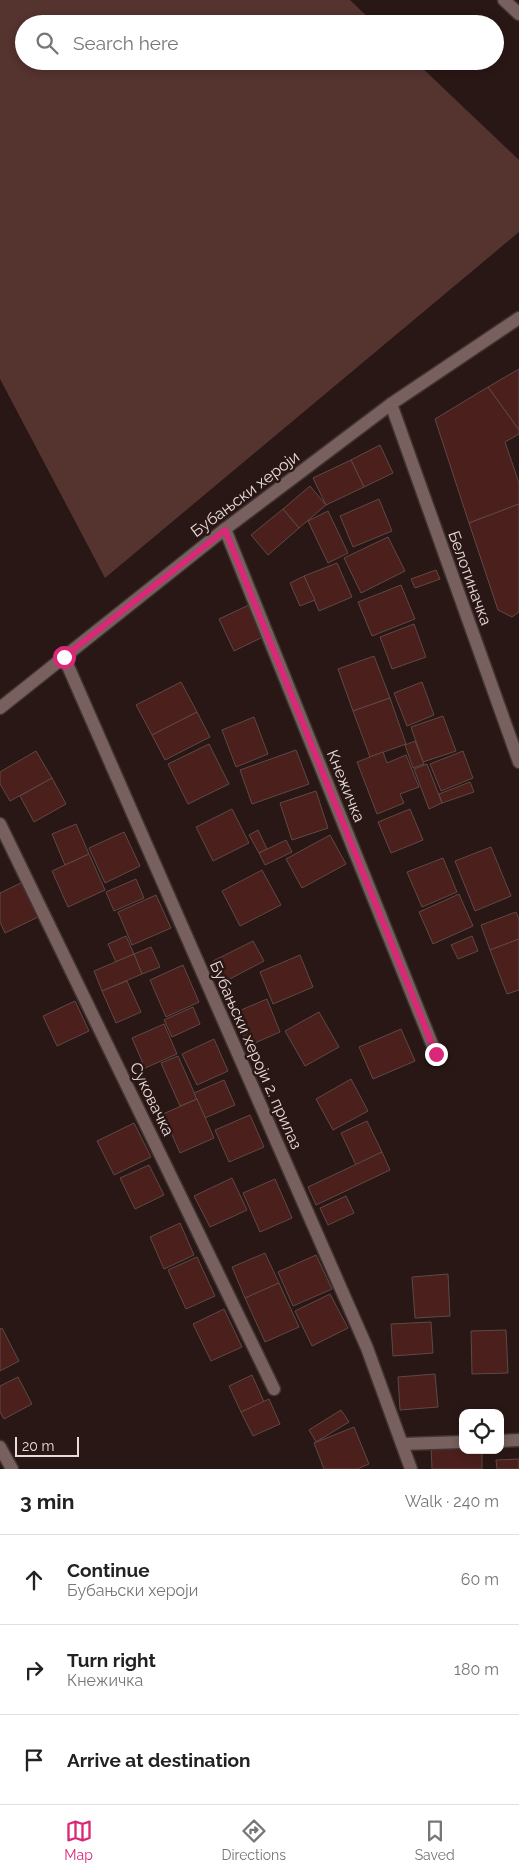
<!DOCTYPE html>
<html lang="en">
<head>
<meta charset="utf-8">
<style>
  :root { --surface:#fff; --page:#f2f2f2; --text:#222; --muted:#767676; --line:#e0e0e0; --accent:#db2777 }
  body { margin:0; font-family:Raleway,sans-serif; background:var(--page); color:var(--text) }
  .controls { position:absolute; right:15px; bottom:15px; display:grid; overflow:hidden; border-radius:10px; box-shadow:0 2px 8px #0003 }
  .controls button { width:45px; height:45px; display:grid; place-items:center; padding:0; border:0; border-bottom:1px solid var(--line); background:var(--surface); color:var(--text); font:25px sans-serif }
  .scale { position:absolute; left:15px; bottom:12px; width:64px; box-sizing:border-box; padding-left:5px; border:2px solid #e9dbda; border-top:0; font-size:14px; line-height:18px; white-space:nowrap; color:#e9dbda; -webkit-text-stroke:4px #291715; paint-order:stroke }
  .stop { position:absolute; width:15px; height:15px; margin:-11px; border:4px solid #db2777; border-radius:50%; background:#fff }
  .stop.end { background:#db2777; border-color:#fff; box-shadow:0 1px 5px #0008 }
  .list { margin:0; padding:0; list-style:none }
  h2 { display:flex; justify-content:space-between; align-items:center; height:65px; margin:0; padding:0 20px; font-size:21px }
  h2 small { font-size:16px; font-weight:400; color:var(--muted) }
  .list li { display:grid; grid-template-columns:32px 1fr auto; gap:15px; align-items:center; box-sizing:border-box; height:90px; padding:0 20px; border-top:1px solid var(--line) }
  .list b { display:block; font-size:19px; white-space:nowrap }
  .list p { margin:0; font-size:16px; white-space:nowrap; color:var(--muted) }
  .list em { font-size:16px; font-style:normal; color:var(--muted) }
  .icon { flex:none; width:28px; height:28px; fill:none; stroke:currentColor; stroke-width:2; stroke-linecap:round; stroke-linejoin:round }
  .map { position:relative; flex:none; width:519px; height:1469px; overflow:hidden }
  .search { position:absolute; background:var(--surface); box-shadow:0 2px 8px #0003; left:15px; right:15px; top:15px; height:55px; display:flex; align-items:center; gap:12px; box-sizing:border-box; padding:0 18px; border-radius:28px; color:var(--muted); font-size:19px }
  .sheet { height:335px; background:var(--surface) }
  nav { display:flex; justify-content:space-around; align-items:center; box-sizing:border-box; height:70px; border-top:1px solid var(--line); background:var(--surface); font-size:14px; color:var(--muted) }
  nav a { display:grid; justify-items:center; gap:2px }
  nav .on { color:var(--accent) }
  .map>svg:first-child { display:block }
</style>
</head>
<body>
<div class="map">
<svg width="519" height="1469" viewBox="0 0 519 1469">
  <rect width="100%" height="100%" fill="#291715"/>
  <polygon fill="#55332f" points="0,0 350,0 375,24 24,24 24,61 415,61 519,160 519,232 105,578 0,379"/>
  <g fill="#4b1f1b" stroke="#5e4946">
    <polygon points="519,369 519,430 488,387"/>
    <polygon points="488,387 519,430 519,434 505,442 519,483 519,504 469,523 435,419"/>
    <polygon points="380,445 393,473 364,487 351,460"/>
    <polygon points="351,460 364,487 326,505 313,478"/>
    <polygon points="310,486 326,505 299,528 283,509"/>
    <polygon points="379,499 392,531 353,547 340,516"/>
    <polygon points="519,504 519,612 512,617 498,610 469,523"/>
    <polygon points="283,509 299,528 268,555 251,535"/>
    <polygon points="328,511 348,553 328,563 308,521"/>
    <polygon points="388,537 405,571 361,593 344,558"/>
    <polygon points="337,563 352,597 319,611 304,576"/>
    <polygon points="436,570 440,579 415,588 411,579"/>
    <polygon points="304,576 315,600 300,606 290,583"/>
    <polygon points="401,585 415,619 372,636 358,602"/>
    <polygon points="251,604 265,636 234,651 219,619"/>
    <polygon points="414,624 426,657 392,669 380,637"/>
    <polygon points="374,656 390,698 353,711 338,669"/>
    <polygon points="181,682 197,712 152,735 136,705"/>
    <polygon points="422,682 434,715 407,726 394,693"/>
    <polygon points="390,698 406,744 370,757 353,711"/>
    <polygon points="197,712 210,737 165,760 152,735"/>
    <polygon points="443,716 456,751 423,762 411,727"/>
    <polygon points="254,717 268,754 236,767 222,730"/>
    <polygon points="415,741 424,764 413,768 405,745"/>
    <polygon points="209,744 229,784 188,804 168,764"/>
    <polygon points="296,750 309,784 252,804 240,770"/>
    <polygon points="36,751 52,778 10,801 0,784 0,772"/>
    <polygon points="463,751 473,778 441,791 430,764"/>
    <polygon points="383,752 387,763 406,755 419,787 400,794 404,803 377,814 357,762"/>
    <polygon points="427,764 442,803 429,809 414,769"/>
    <polygon points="52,778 66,804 34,822 20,796"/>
    <polygon points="470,782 474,792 442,803 439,794"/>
    <polygon points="316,791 328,828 292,840 280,803"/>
    <polygon points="232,809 249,843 213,861 196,827"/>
    <polygon points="410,809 423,840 391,853 378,822"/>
    <polygon points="76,824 89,854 65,865 52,834"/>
    <polygon points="258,830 267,849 259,853 249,835"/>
    <polygon points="124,832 140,866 105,883 89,848"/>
    <polygon points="330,835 346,864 302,888 286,859"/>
    <polygon points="286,840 292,852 265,865 259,853"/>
    <polygon points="491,847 511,896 475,911 455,861"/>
    <polygon points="89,854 105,890 68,907 52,871"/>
    <polygon points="443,858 457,892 422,907 407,872"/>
    <polygon points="262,870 281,905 240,926 222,891"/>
    <polygon points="136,879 144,898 114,911 106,892"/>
    <polygon points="23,882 40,916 5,933 0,922 0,893"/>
    <polygon points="459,894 473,926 433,944 419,912"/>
    <polygon points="156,895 171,928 132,945 118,912"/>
    <polygon points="516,912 519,919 519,939 490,950 481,925"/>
    <polygon points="126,936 134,954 116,962 108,944"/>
    <polygon points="472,936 478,951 458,959 451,945"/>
    <polygon points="519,939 519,990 507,994 490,950"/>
    <polygon points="253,941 264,961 224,982 213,961"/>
    <polygon points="151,947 160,967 142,974 134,954"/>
    <polygon points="134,954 142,974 102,991 94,971"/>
    <polygon points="300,955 313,987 273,1004 260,972"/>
    <polygon points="183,965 199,1002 166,1017 150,980"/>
    <polygon points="127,981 141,1012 116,1023 102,991"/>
    <polygon points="267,999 280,1032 248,1046 234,1013"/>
    <polygon points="75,1001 89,1031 57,1046 43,1016"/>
    <polygon points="193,1007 200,1024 172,1037 164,1020"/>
    <polygon points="319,1012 339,1047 305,1066 285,1031"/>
    <polygon points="164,1024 177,1054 145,1068 132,1038"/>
    <polygon points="401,1029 415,1061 373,1079 359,1047"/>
    <polygon points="214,1039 228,1071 197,1085 182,1054"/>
    <polygon points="178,1056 197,1099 180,1106 161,1063"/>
    <polygon points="351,1079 368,1111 333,1130 316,1099"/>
    <polygon points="224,1080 235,1105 205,1118 194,1093"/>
    <polygon points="197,1099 214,1138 180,1153 163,1114"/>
    <polygon points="250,1115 264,1147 229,1162 215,1130"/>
    <polygon points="367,1121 382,1152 356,1165 341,1133"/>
    <polygon points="134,1123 151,1157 114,1175 97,1141"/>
    <polygon points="382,1152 390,1170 316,1205 308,1187"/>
    <polygon points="149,1165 164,1195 135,1209 120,1178"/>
    <polygon points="232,1178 247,1210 210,1227 194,1196"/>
    <polygon points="275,1179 292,1218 260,1232 243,1193"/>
    <polygon points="346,1196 354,1213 328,1225 320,1208"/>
    <polygon points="180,1223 194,1255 164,1269 150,1237"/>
    <polygon points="265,1253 279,1283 245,1298 232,1267"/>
    <polygon points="316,1255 332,1289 293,1306 278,1272"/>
    <polygon points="197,1257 215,1296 186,1309 168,1270"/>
    <polygon points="448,1274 450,1316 415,1318 412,1277"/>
    <polygon points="279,1283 299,1327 265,1342 245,1298"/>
    <polygon points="330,1294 348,1328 312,1346 295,1311"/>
    <polygon points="224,1309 242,1347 211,1361 193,1324"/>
    <polygon points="431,1322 433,1353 393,1356 391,1324"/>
    <polygon points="2,1328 19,1361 0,1371 0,1329"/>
    <polygon points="506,1330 508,1373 472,1374 471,1331"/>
    <polygon points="435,1374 438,1407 400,1410 398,1377"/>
    <polygon points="252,1375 264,1402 241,1412 229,1386"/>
    <polygon points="18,1377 32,1404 4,1419 0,1412 0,1386"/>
    <polygon points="269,1399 280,1424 253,1436 241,1412"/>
    <polygon points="341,1410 349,1422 316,1442 309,1430"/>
    <polygon points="354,1427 369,1464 357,1469 324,1469 314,1443"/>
    <polygon points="431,1446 463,1446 463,1450 482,1450 482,1469 432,1469"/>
    <polygon points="519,1459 519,1469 497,1469 496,1460"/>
  </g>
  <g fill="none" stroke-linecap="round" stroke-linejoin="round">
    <defs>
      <g id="street">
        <polyline points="504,0 519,14"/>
        <polyline points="391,404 519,762"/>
        <polyline points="225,529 436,1054"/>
        <polyline points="64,657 367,1348 411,1469"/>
        <polyline points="0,708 225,529 391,404 519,318"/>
        <polyline points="0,824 274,1389"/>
        <polyline points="500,1441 519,1440"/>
        <polyline points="402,1444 463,1442"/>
        <polyline points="0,1447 12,1469"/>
      </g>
    </defs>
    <use href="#street" stroke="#413332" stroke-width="15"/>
    <use href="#street" stroke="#77605d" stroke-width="12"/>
  </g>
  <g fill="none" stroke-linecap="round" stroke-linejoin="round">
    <polyline stroke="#db2777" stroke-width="6" points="64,657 225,530 436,1054"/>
  </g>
  <g text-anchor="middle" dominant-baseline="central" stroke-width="5" stroke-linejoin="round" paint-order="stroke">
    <g font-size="16" fill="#e9dbda" stroke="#291715">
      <text transform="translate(245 494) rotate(-37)">Бубањски хероји</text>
      <text transform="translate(470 578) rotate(70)">Белотиначка</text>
      <text transform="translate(346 786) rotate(68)">Кнежичка</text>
      <text transform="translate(256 1055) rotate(66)">Бубањски хероји 2. прилаз</text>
      <text transform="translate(152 1099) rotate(64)">Суковачка</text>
    </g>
  </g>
</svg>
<div class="controls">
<button><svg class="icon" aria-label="locate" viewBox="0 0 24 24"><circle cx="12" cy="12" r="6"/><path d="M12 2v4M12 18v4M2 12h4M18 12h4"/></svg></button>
</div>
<div class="scale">20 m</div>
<div class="stop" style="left:64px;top:657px"></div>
<div class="stop end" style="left:436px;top:1054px"></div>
<div class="search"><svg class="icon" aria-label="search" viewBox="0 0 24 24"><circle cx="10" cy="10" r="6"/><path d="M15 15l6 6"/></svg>Search here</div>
</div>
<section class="sheet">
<h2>3 min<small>Walk · 240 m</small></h2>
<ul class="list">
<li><svg class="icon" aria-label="ahead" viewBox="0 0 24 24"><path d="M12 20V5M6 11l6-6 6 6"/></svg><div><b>Continue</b><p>Бубањски хероји</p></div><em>60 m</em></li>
<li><svg class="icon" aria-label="right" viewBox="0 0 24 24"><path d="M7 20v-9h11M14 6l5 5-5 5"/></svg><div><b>Turn right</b><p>Кнежичка</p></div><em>180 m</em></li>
<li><svg class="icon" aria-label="arrive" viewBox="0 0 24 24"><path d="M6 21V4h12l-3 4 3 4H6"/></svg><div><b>Arrive at destination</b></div></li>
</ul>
</section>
<nav>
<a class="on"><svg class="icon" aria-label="map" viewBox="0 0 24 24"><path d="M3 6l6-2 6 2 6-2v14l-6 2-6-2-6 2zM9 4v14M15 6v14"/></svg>Map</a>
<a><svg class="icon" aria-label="directions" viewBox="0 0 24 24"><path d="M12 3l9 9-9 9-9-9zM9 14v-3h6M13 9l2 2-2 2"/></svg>Directions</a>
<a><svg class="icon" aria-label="saved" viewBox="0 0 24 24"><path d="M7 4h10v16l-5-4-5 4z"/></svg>Saved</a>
</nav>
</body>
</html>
